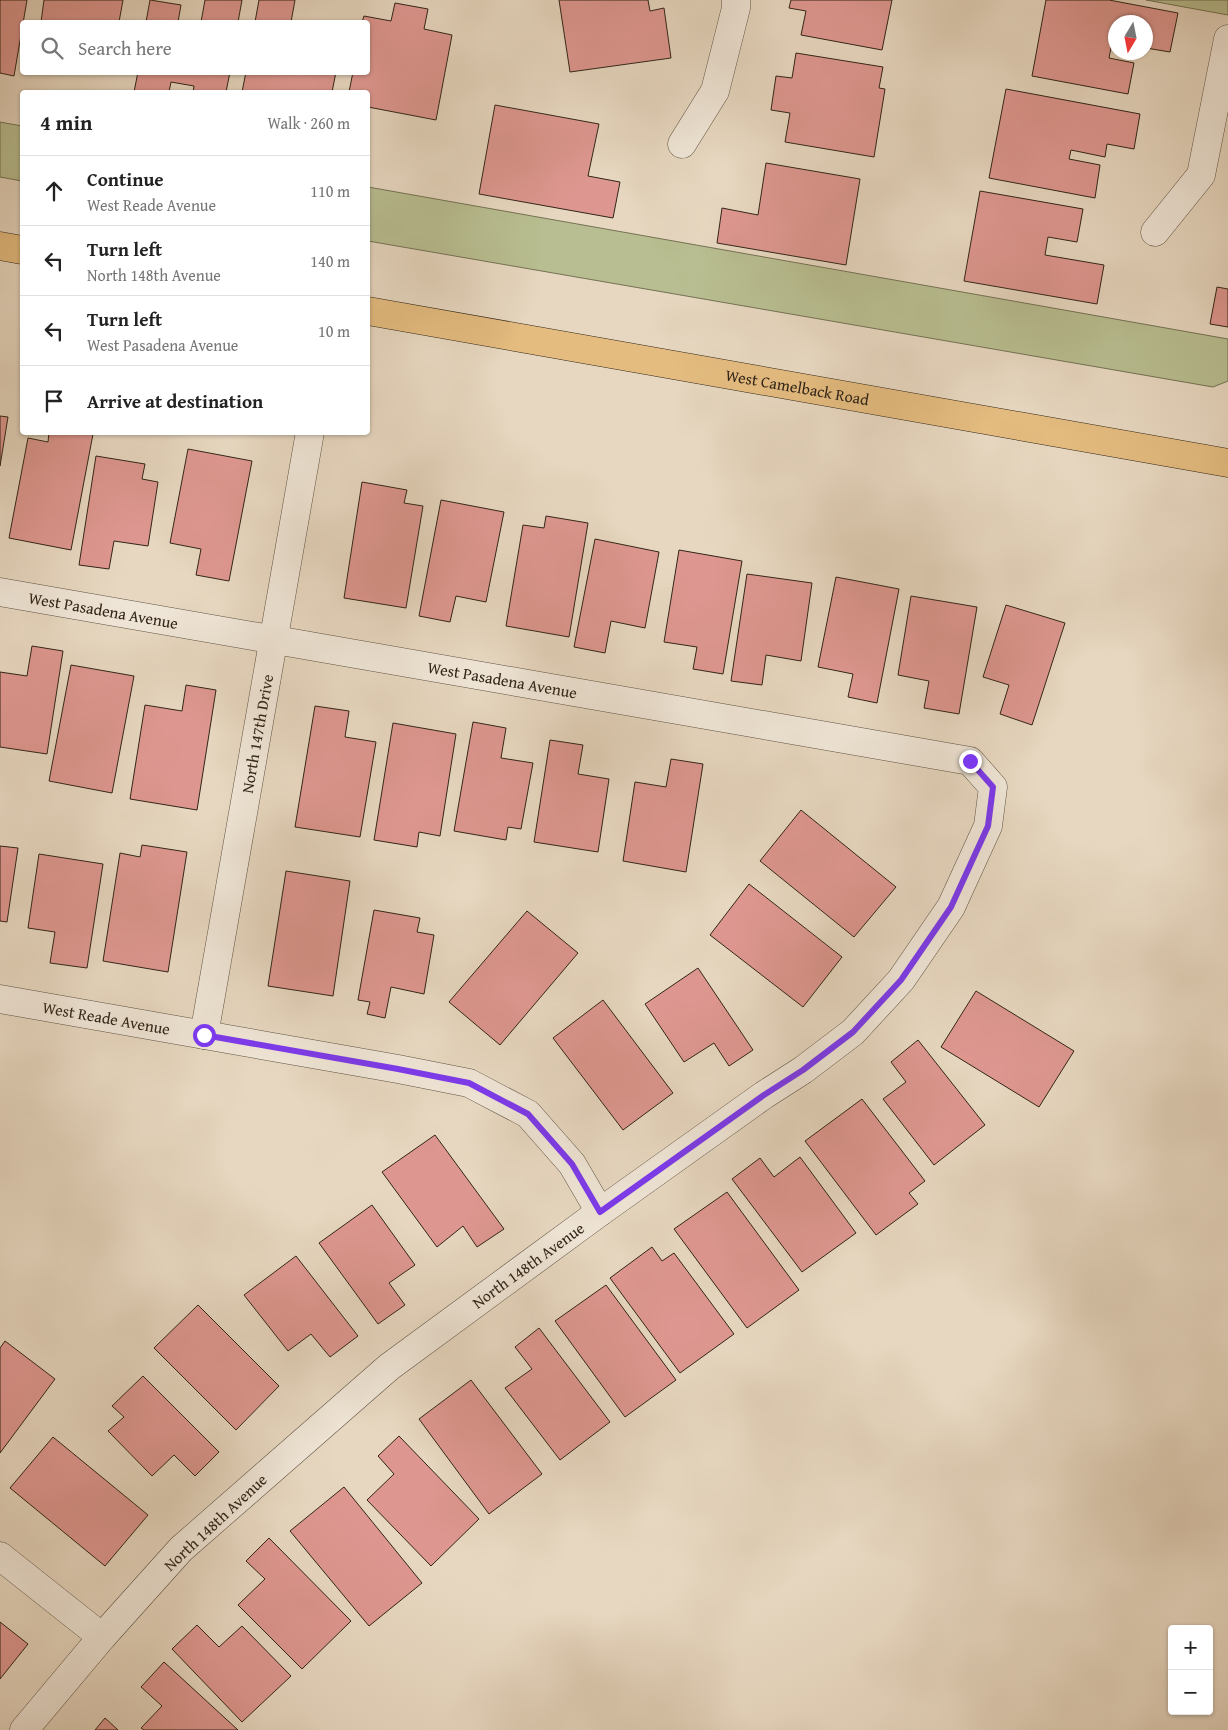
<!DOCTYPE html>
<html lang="en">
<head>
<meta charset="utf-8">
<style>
  :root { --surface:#fff; --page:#f6f6f6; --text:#222; --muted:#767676; --line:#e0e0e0 }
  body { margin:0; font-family:"Gentium Book Plus",serif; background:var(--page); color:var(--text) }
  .controls { position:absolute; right:15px; bottom:15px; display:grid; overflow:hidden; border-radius:5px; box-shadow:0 1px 4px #0004 }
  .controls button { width:45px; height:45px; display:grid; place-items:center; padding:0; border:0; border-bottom:1px solid var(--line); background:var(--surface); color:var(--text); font:25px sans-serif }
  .compass { position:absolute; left:1108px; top:15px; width:45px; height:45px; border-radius:50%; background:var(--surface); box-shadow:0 1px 4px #0004; rotate:190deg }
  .stop { position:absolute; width:15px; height:15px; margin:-11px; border:4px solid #7c3aed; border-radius:50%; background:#fff }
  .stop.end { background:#7c3aed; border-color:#fff; box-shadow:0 1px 5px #0008 }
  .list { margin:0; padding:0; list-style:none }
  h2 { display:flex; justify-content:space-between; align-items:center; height:65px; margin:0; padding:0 20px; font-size:21px }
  h2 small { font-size:16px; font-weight:400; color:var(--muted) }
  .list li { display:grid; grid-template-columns:32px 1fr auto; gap:15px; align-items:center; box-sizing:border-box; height:70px; padding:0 20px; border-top:1px solid var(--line) }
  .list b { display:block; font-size:19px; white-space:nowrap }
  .list p { margin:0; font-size:16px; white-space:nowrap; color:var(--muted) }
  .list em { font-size:16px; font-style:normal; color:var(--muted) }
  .icon { flex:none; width:28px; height:28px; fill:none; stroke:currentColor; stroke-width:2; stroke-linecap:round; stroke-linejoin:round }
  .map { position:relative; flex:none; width:1228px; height:1730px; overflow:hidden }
  .search { position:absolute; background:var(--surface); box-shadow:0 1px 4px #0004; left:20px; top:20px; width:350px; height:55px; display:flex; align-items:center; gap:12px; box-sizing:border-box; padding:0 18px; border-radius:5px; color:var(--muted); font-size:19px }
  .panel { position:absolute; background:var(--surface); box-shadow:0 1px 4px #0004; left:20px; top:90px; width:350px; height:345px; border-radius:5px }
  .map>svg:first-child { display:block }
</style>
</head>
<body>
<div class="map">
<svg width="1228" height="1730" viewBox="0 0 1228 1730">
  <rect width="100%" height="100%" fill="#e7d7c0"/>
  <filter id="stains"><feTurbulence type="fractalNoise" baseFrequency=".004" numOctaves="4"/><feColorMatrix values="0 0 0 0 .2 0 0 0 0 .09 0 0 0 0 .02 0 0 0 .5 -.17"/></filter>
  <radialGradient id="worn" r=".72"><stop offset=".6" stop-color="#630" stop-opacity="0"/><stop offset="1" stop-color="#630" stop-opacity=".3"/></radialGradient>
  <g fill="#b8be91" stroke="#747254">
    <polygon points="1146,0 1228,0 1228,15"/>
    <polygon points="0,122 22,126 22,181 0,177"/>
    <polygon points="368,187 1228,339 1228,381 1213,387 368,241"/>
  </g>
  <g fill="#de9790" stroke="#312518">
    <polygon points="0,0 27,0 14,76 0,73"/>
    <polygon points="44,0 123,0 119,22 41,22"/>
    <polygon points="150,0 181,5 178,22 146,22"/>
    <polygon points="205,0 242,0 238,22 201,22"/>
    <polygon points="259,0 295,0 291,22 255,22"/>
    <polygon points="559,0 648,0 650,11 664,8 671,58 570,72"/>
    <polygon points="791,0 892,0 882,50 801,35 806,11 789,8"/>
    <polygon points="1046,0 1109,0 1178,13 1170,52 1146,48 1146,22 1116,22 1116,39 1113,38 1109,58 1134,63 1128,94 1032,76"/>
    <polygon points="395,3 428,9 424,29 452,35 436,120 368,107 368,92 349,92 353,72 368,72 368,22 362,22 364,16 391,21"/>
    <polygon points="796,53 883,67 879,88 885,89 874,157 785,142 790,113 771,110 776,76 792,78"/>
    <polygon points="138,72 230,72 226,92 193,92 194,86 171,82 169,92 134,92"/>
    <polygon points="246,72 336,72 332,92 242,92"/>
    <polygon points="1006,89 1140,114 1134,149 1107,144 1105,157 1071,150 1069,159 1100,165 1095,198 989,178"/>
    <polygon points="495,105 599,124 588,176 620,182 613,218 479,194"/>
    <polygon points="766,163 860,179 846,265 717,243 722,208 758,215"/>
    <polygon points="980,191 1083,209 1077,242 1048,237 1045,255 1104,265 1097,304 964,281"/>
    <polygon points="1217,287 1228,289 1228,327 1210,324"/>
    <polygon points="0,416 8,417 0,466"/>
    <polygon points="49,432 83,432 93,434 71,550 9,538 28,438 48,442"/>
    <polygon points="188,449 252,461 229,581 196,575 201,549 170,543"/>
    <polygon points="96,456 145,464 142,479 158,482 148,546 114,541 109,569 79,565"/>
    <polygon points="362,482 407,490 404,503 423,506 406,608 344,598"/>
    <polygon points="441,500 504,512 486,602 456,596 450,622 419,616"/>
    <polygon points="546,516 588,523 569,637 506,626 523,525 544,528"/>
    <polygon points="595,539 659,552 645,628 611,621 605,653 574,647"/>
    <polygon points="679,550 742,561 723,674 693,669 697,647 664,642"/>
    <polygon points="747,574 812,583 801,661 766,655 762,685 731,681"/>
    <polygon points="836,577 899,589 877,703 848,697 853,674 818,667"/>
    <polygon points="911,596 977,607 959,714 924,708 929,681 898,675"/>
    <polygon points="1006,605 1065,623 1032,725 1000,714 1009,685 983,677"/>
    <polygon points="32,646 63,651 47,754 0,747 0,672 27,676"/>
    <polygon points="71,665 134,676 112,793 49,781"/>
    <polygon points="186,685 216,690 197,810 130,799 145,705 182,711"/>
    <polygon points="315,706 349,711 345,737 376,742 360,837 295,827"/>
    <polygon points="473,722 506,728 501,758 533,763 521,829 508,827 506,840 454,831"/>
    <polygon points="393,723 456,734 440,836 419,832 417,847 374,840"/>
    <polygon points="550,740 583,745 578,774 609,779 598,852 534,842"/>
    <polygon points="671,759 703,764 686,872 623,861 635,782 666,787"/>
    <polygon points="801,810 896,887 854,937 760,861"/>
    <polygon points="142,845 187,852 168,972 103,961 120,853 140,857"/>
    <polygon points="0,846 18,848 7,922 0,921"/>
    <polygon points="39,854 103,864 87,968 50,963 55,932 28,928"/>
    <polygon points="286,871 350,881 333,996 268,986"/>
    <polygon points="749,884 842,957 803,1007 710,935"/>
    <polygon points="374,910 420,918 417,932 434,935 424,994 391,987 385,1018 367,1014 370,1002 358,1000"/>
    <polygon points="527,911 578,953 500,1045 449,1002"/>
    <polygon points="698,968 753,1050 729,1066 714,1043 684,1062 645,1004"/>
    <polygon points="976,991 1074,1051 1039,1107 941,1047"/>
    <polygon points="603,1000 673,1093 623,1130 553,1038"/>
    <polygon points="918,1040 985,1125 934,1165 883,1099 906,1082 891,1062"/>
    <polygon points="862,1099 925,1181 909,1193 918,1204 876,1235 805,1141"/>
    <polygon points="435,1135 504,1229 477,1247 463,1226 437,1247 382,1172"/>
    <polygon points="800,1157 856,1233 802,1272 732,1179 760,1158 774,1177"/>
    <polygon points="727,1192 799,1290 747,1328 674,1229"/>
    <polygon points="372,1205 415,1265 389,1283 405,1305 378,1324 319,1243"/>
    <polygon points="652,1247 662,1261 674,1253 734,1334 680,1373 610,1278"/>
    <polygon points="296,1256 358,1336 330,1357 311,1334 288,1351 244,1295"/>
    <polygon points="606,1285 676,1380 625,1417 555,1321"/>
    <polygon points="198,1305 279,1386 236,1430 154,1348"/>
    <polygon points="539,1328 610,1422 560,1460 505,1388 532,1369 515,1347"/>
    <polygon points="5,1341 55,1379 0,1453 0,1348"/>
    <polygon points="143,1376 219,1452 195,1476 174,1455 152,1476 108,1431 124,1417 112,1406"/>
    <polygon points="471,1380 542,1474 489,1514 419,1419"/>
    <polygon points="399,1436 479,1519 431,1566 367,1500 394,1474 378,1456"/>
    <polygon points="53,1437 148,1515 105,1566 10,1488"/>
    <polygon points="344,1487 422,1583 369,1626 290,1531"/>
    <polygon points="269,1538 351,1621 302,1669 238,1605 265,1579 246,1561"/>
    <polygon points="0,1622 28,1644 0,1679"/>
    <polygon points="197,1625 219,1647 242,1626 291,1676 242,1722 172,1649"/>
    <polygon points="164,1662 238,1730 144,1730 141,1728 162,1706 141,1687"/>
    <polygon points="105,1718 118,1730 95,1730"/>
  </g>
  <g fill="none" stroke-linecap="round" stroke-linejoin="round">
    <defs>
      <g id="street">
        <polyline points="682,144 715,91 736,8 736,0"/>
        <polyline points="1155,232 1201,175 1228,39"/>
        <path id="s1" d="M0,592L970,761L993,787L988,826L951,907L901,980L853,1032L803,1070L764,1095L600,1212L389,1367L181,1549L102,1637L24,1730"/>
        <path id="s2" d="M0,999L398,1069L469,1083L528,1114L572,1164L600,1212"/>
        <path id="s3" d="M204,1035L310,432"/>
        <polyline points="0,1556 102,1637"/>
      </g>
      <g id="primary">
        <polyline points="0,246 22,250"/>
        <path id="s4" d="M368,311L1228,463"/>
      </g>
    </defs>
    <use href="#street" stroke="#5e5242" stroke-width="29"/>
    <use href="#primary" stroke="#312518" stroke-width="29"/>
    <use href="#street" stroke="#efe5d6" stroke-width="28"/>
    <use href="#primary" stroke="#e4bc80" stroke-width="28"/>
  </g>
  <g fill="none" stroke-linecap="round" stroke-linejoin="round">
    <polyline stroke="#7c3aed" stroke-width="6" points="204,1035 398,1069 469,1083 528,1114 572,1164 600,1212 764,1095 803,1070 853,1032 901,980 951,907 988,826 993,787 970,761"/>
  </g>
  <g text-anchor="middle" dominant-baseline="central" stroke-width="4" stroke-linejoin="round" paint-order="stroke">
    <g font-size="16" fill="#312518" stroke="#efe5d6">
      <text stroke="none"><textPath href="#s4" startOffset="436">West Camelback Road</textPath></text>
      <text stroke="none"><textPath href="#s1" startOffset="105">West Pasadena Avenue</textPath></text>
      <text stroke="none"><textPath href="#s1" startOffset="510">West Pasadena Avenue</textPath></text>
      <text stroke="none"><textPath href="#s3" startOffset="306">North 147th Drive</textPath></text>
      <text stroke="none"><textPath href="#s2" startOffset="108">West Reade Avenue</textPath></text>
      <text transform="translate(528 1265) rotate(-36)">North 148th Avenue</text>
      <text transform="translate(215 1522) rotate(-43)">North 148th Avenue</text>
    </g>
  </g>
  <rect width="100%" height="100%" filter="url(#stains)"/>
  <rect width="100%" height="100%" fill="url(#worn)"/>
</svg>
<div class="controls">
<button>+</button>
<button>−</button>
</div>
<svg class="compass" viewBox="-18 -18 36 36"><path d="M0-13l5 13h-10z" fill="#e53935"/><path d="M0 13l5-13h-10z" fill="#767676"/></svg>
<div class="stop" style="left:204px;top:1035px"></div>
<div class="stop end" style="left:970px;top:761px"></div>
<div class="search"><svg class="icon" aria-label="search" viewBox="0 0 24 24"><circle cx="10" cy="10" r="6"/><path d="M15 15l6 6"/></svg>Search here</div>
<section class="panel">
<h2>4 min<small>Walk · 260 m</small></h2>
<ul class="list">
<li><svg class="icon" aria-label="ahead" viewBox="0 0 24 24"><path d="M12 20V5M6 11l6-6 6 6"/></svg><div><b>Continue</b><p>West Reade Avenue</p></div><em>110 m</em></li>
<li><svg class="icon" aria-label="left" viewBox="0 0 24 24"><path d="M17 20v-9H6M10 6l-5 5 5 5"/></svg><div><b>Turn left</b><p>North 148th Avenue</p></div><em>140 m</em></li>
<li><svg class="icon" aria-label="left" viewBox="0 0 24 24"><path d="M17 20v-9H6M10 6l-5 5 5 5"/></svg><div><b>Turn left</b><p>West Pasadena Avenue</p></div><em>10 m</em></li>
<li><svg class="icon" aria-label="arrive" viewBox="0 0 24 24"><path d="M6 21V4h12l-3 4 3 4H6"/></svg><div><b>Arrive at destination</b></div></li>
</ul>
</section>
</div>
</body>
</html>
